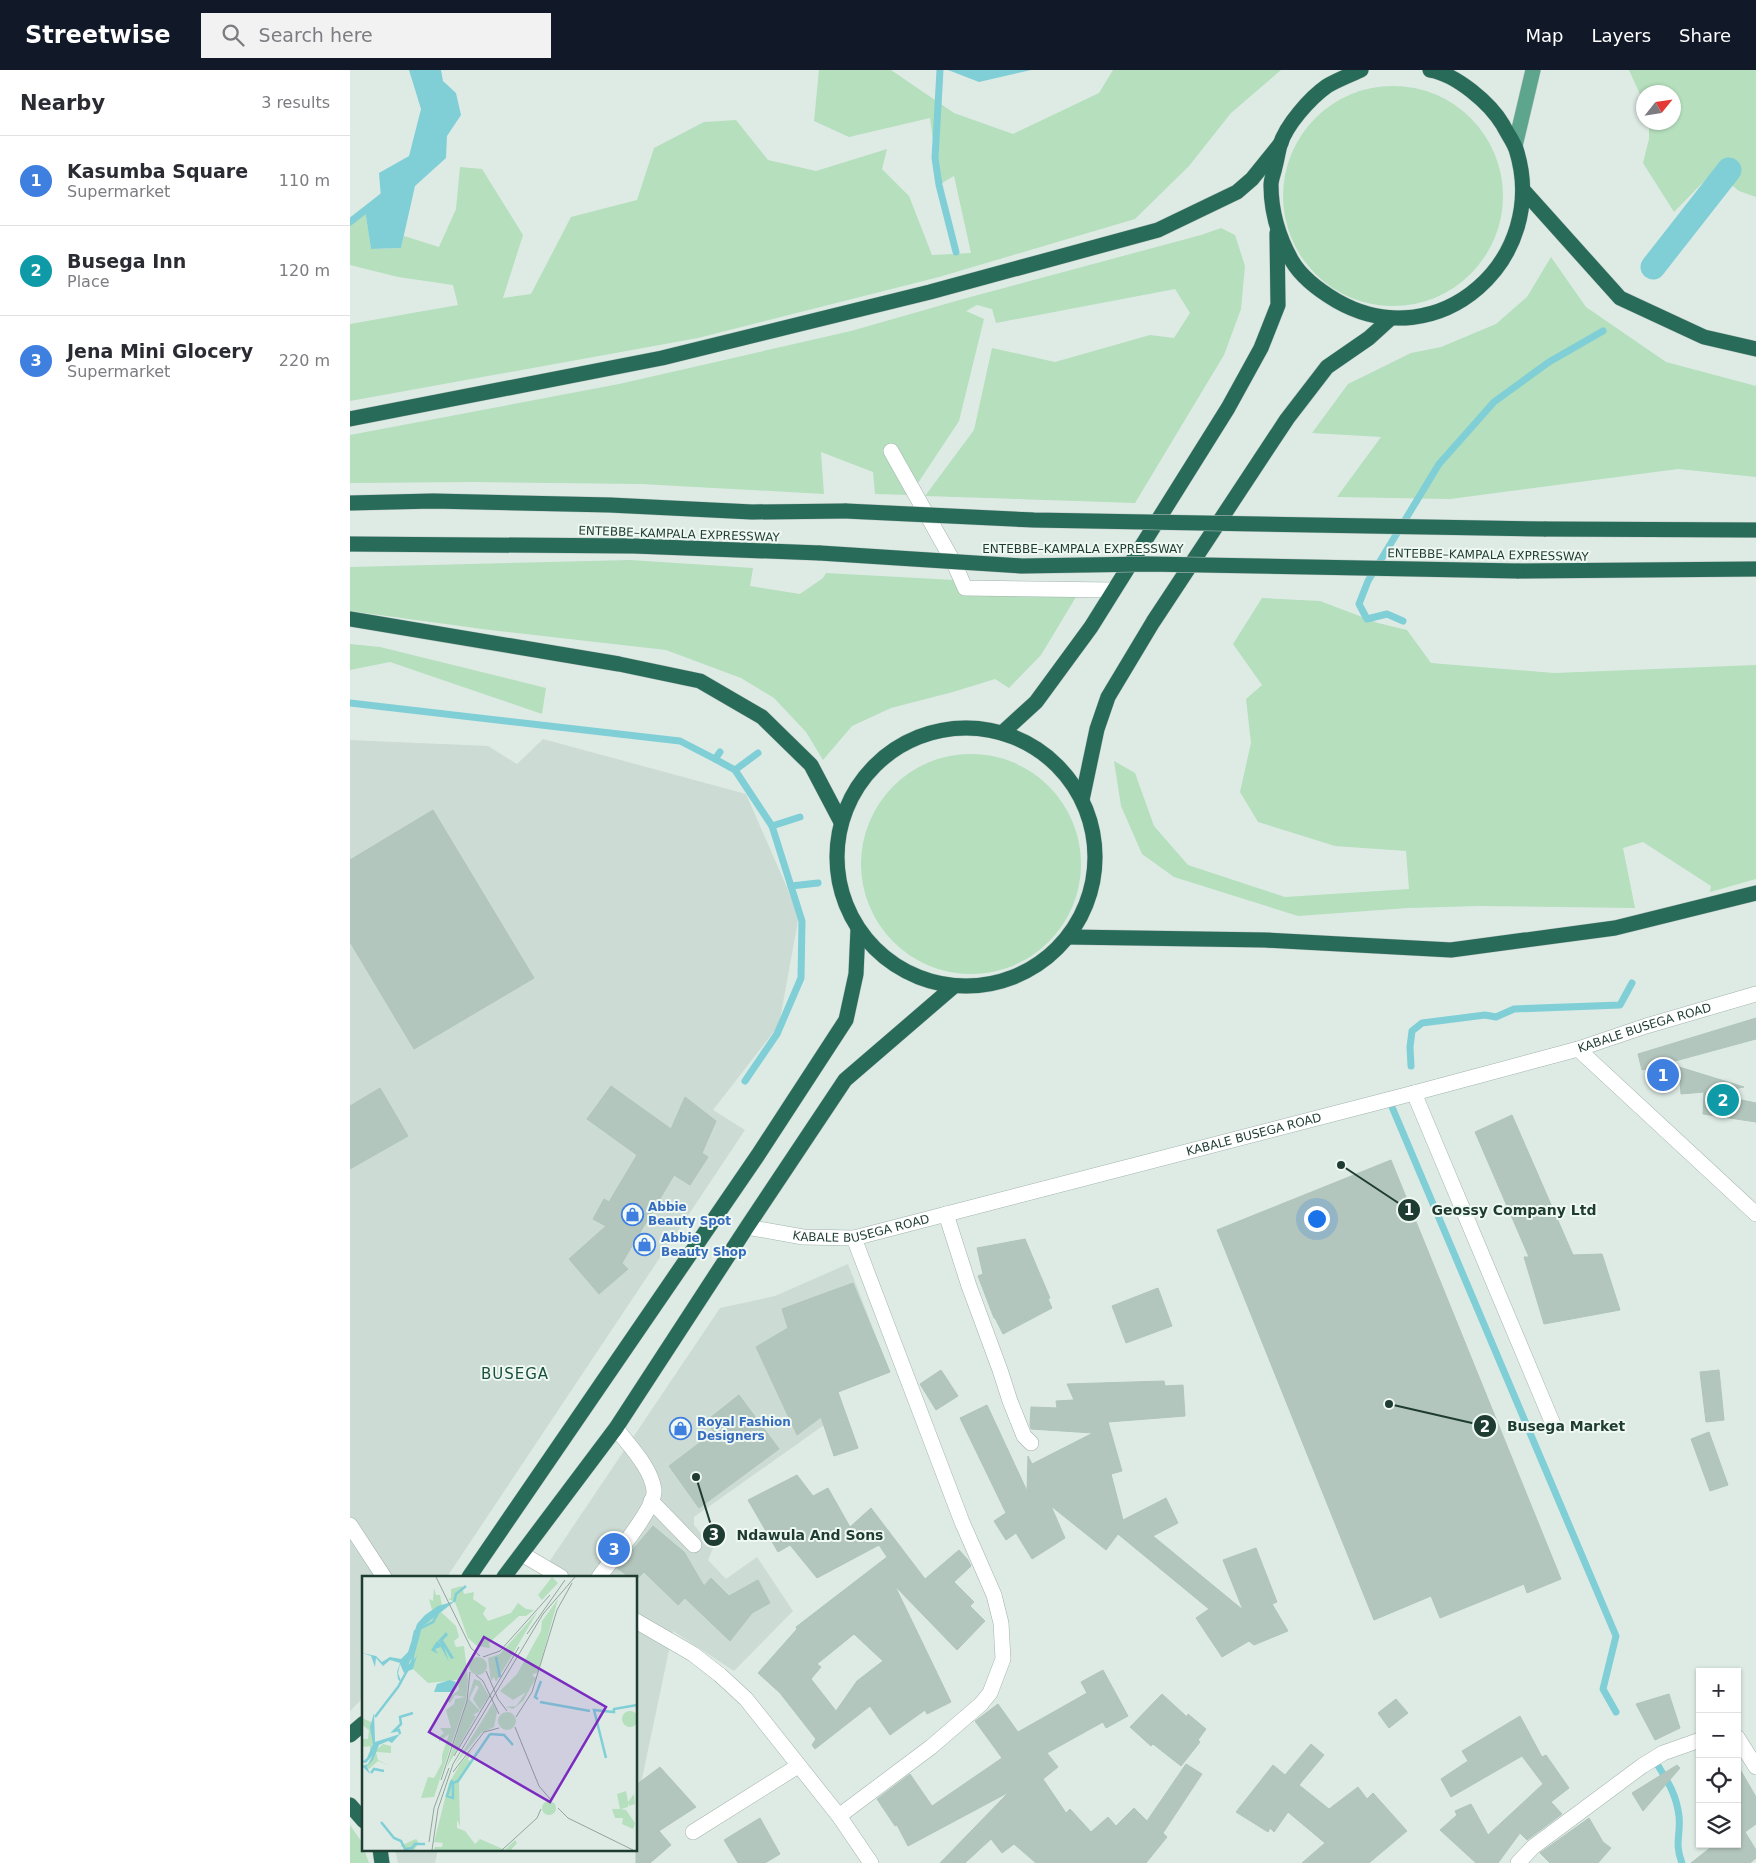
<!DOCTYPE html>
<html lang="en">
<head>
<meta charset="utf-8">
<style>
  :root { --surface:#fff; --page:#f2f2f3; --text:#2b2b33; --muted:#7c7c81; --line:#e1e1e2; --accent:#111827 }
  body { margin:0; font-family:"DejaVu Sans",sans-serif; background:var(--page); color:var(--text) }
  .controls { position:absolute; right:15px; bottom:15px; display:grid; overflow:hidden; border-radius:0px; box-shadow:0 1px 4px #0004 }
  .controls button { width:45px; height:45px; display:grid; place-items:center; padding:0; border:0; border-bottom:1px solid var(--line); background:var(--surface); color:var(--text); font:25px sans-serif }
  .compass { position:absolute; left:1286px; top:15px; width:45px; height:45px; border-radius:50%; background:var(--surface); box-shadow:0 1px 4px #0004; rotate:60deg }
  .you { position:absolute; left:966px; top:1148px; width:18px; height:18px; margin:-12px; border:4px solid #fff; border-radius:50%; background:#1a73e8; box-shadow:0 0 0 8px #1a73e833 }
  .badge { display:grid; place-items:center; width:32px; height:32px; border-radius:50%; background:var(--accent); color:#fff; font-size:16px; font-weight:700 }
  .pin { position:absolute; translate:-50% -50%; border:2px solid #fff; box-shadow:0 1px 5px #0006 }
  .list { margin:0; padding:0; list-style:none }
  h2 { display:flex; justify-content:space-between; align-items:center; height:65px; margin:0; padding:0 20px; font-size:21px }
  h2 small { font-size:16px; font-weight:400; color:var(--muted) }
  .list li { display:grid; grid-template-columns:32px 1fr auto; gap:15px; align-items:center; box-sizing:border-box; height:90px; padding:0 20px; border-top:1px solid var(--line) }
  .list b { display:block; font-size:19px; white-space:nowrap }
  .list p { margin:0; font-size:16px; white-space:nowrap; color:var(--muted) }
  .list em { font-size:16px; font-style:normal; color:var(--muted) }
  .icon { flex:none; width:28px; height:28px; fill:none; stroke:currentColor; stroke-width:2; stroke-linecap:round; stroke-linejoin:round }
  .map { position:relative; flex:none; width:1406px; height:1793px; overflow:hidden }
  header { display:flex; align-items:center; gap:30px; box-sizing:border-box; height:70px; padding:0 25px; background:var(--accent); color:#fff }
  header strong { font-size:24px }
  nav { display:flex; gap:28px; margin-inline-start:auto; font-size:18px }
  .search { width:350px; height:45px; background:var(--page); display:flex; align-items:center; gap:12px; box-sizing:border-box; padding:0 18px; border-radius:0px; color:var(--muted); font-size:19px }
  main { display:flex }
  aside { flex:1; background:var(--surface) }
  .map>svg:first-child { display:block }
</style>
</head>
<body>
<header>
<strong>Streetwise</strong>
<div class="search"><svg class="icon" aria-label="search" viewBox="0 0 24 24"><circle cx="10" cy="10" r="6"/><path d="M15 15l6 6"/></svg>Search here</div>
<nav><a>Map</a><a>Layers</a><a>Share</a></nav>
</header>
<main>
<aside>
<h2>Nearby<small>3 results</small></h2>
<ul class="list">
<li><span class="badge" style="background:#3f7fe0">1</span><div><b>Kasumba Square</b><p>Supermarket</p></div><em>110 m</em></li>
<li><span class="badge" style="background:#0f9aa8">2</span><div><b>Busega Inn</b><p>Place</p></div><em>120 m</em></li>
<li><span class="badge" style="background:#3f7fe0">3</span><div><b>Jena Mini Glocery</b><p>Supermarket</p></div><em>220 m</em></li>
</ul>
</aside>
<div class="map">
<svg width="1406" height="1793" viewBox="0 0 1406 1793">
  <rect width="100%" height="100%" fill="#deebe5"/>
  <g fill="#ccdbd3">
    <polygon points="193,669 396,724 449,845 429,955 363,1040 395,1060 97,1507 14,1507 14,1627 0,1641 0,670 138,676 167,694"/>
    <polygon points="498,1194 540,1302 466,1331 455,1307 474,1355 344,1447 344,1455 363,1478 358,1490 376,1509 407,1487 443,1541 384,1601 323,1561 288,1728 286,1727 286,1507 189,1507 370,1238 425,1226"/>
    <polygon points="45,1779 88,1779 85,1793 48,1793"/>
  </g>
  <g fill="#b5dfbd">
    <polygon points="469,0 541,0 604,43 663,64 749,23 763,0 931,0 881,43 839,96 785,149 589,207 348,268 0,331 0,254 108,235 103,215 48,207 0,195 0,152 15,140 21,179 51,178 54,166 89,177 106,139 110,97 132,99 173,165 153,228 181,224 221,147 287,130 304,78 354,52 386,50 418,90 466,101 537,79 532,99 559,126 582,185 621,183 604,106 589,115 580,48 499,67 464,51"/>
    <polygon points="1279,0 1406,0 1406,127 1389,121 1364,101 1324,142 1293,93 1299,69 1299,53 1324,52 1324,22 1294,22 1293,31"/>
    <circle cx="1043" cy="126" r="110"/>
    <polygon points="871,158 885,165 895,196 891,239 874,285 785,433 575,426 624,360 642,278 705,292 800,265 824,268 840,243 825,219 646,253 642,239 627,235 616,241 634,249 609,351 560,425 525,424 523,402 471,382 474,424 291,414 124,412 0,413 0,365 269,314 501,261 613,229 851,165"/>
    <polygon points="1201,187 1236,237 1316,292 1406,316 1406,407 1328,399 1100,429 987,427 1031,367 962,363 998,314 1061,283 1091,277 1146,254 1177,227"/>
    <polygon points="280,490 403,498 400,516 450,524 473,508 476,503 604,510 729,522 691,585 659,618 645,609 603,622 541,638 502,656 473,690 456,662 424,628 391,608 316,580 140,560 0,541 0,497"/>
    <polygon points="912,528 970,531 1028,553 1057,560 1081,593 1204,603 1406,595 1406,809 1360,822 1361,816 1293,772 1273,778 1285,838 1129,836 1058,838 948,846 824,807 792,784 771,736 764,691 785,703 804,756 838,795 935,827 1059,819 1056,781 985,776 908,752 890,722 901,673 896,629 912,615 883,574"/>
    <polygon points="0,574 30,577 196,618 192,644 40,592 0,600"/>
    <circle cx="621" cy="794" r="110"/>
    <polygon points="0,1755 11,1771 19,1793 0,1793"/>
  </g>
  <g fill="#80cfd6">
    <polygon points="59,0 91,0 93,11 106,23 111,45 97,66 96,88 65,116 51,178 21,179 15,140 31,128 29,103 59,86 71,39"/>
    <polygon points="598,0 681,0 629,12"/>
  </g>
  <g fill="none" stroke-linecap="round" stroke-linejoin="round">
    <g stroke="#80cfd6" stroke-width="7">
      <polyline points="590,0 585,88 589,115 606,182"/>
      <polyline points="0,152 37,123"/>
      <polyline points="1053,551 1037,544 1017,549 1009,534 1018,511 1089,394 1144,332 1199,292 1253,261"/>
      <polyline points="0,633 330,671 365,689 370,682"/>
      <polyline points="365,689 385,700 422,756 452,851 451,908 427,964 395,1011"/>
      <polyline points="385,700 408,683"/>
      <polyline points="422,756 450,747"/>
      <polyline points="441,816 468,813"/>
      <polyline points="1061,996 1060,977 1062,961 1072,953 1135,945 1146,947 1164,939 1270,935 1282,913"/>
      <polyline points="1042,1037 1266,1566 1253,1619 1266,1642"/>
      <path d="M1304,1689C1316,1709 1326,1722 1329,1746C1331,1765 1324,1773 1332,1793"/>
    </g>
    <polyline stroke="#80cfd6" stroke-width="25" points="1303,197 1379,100"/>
  </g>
  <g fill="#b3c6bd" stroke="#b0c5bb" fill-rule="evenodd">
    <polygon points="83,740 184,908 64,979 0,872 0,790"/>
    <polygon points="1406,948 1406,969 1292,1000 1288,984"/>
    <polygon points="1329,997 1394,1017 1379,1020 1377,1027 1406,1033 1406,1052 1353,1044 1354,1022 1331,1024"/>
    <polygon points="261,1016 321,1059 335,1027 366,1051 352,1083 358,1087 340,1115 324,1105 272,1193 278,1199 249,1224 219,1189 256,1156 243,1149 254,1129 259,1132 287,1085 237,1049"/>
    <polygon points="30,1018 58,1066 0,1099 0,1036"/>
    <polygon points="1162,1045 1223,1185 1252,1184 1270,1240 1194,1254 1174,1187 1179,1187 1125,1062"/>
    <polygon points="1041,1090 1211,1509 1177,1523 1174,1514 1090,1548 1081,1526 1024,1550 867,1160"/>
    <polygon points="675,1169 700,1228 698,1229 702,1238 653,1264 645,1248 644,1248 628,1206 633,1204 627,1178"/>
    <polygon points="503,1213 540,1302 488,1322 508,1378 484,1386 471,1347 447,1365 406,1277 438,1258 432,1239"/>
    <polygon points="808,1218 822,1256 776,1273 762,1236"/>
    <polygon points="591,1300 608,1326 586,1340 570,1314"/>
    <polygon points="1369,1300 1374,1350 1356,1352 1350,1302"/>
    <polygon points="814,1311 815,1316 833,1315 835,1346 758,1352 772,1401 761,1404 773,1450 816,1428 828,1453 803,1466 893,1540 873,1490 906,1478 927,1532 922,1534 938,1561 904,1575 899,1571 872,1587 846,1548 859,1539 768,1464 756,1480 701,1436 715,1468 682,1489 666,1463 656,1470 644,1451 656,1443 610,1348 637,1335 677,1421 678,1386 682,1394 743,1363 681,1359 680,1355 681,1337 707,1338 706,1331 724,1330 717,1314"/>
    <polygon points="389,1325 429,1379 349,1438 319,1396 364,1362 356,1351"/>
    <polygon points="1359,1362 1378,1415 1360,1421 1341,1369"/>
    <path d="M447,1405L463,1426L478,1418L500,1457L521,1438L575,1509L609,1480L618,1490L621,1496L604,1512L624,1532L620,1536L635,1551L607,1580L545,1516L601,1632L577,1644L575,1640L540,1665L520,1636L465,1679L462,1675L466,1669L430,1623L408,1603L447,1559L446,1557L537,1487L529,1475L467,1508L440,1475L428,1482L398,1430ZM504,1564L533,1591L507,1611L486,1641L461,1609L471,1597L467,1594Z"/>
    <polygon points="303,1456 334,1482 354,1516 361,1508 379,1526 408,1510 420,1533 402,1543 380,1571 335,1528 328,1535 294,1502 286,1510 286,1507 279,1507 267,1498"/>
    <polygon points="753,1600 778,1646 756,1658 753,1652 697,1683 708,1697 693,1709 716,1743 720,1739 741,1762 758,1747 766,1756 784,1738 797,1751 836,1694 852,1704 813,1763 817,1767 796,1793 686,1793 664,1774 652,1783 641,1769 615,1793 590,1793 659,1722 558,1776 547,1755 545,1756 527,1729 560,1704 582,1736 652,1688 625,1651 628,1649 648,1634 668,1662 737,1623 731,1612"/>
    <polygon points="812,1624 837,1647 838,1644 856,1659 848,1670 850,1672 831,1696 803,1674 801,1676 780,1657"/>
    <polygon points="1319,1624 1330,1658 1305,1670 1286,1634"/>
    <polygon points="1046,1629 1058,1643 1039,1658 1028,1643"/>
    <polygon points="1170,1646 1192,1687 1196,1685 1219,1718 1201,1732 1212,1744 1177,1770 1170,1763 1148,1793 1126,1793 1090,1760 1107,1745 1105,1741 1121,1734 1138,1765 1193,1714 1172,1686 1101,1727 1091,1709 1118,1691 1112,1681"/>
    <polygon points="961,1674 974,1685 949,1715 979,1739 1008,1717 1017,1729 1023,1723 1057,1761 1019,1793 952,1793 975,1773 938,1742 924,1762 920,1758 918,1762 886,1742 923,1695 935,1705"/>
    <polygon points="1387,1694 1406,1727 1406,1754 1395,1762 1406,1780 1406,1788 1400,1793 1341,1793 1365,1774 1387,1774"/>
    <polygon points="1327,1695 1330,1698 1293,1741 1282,1723"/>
    <polygon points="310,1697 346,1737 309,1761 321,1775 300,1793 286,1793 286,1715"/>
    <polygon points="410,1748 430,1784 415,1793 388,1793 374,1770"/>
    <polygon points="1239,1748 1253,1772 1261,1778 1248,1793 1200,1793 1190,1783"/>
  </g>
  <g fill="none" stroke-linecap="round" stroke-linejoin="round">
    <defs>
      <g id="minor">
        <polyline points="541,381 604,493 615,518 763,520"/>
        <polyline points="1228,979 1406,1144"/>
        <polyline points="1064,1023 1203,1354"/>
        <polyline points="596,1144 619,1216 650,1300 660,1331 674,1366 681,1373"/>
        <path id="s1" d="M397,1157L453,1167L504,1168L1064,1023L1228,979L1296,956L1406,924"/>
        <polyline points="301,1431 344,1475"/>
        <polyline points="0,1455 34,1507"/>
        <polyline points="172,1484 211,1507"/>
        <path d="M249,1507C261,1490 306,1439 304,1420C301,1397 279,1376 266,1358"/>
        <polyline points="286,1551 343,1584 370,1605 396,1629 489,1746 521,1793"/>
        <polyline points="1387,1667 1406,1697"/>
        <polyline points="489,1746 581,1677 631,1634 640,1623 653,1589 651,1553 644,1525 612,1452 504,1168"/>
        <polyline points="343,1762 448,1696"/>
        <polyline points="1168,1793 1183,1777 1292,1696 1313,1683 1350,1670"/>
      </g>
      <polyline id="major" points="1165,76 1183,0"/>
      <g id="highway">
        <path d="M1011,0C1000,5 987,10 977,16C960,28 936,55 930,75C928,82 927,90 925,97C924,103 921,109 921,115C921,141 929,168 942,191C952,208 970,221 987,231C1089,289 1201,189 1166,79C1163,71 1157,63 1153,55C1140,33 1106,4 1080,0"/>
        <polyline points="1174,121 1270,228 1354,267 1406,279"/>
        <polyline points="0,349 312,288 580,222 808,160 887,122 902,109 931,73"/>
        <polyline points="0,433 83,431 260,435 402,442 496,441"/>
        <polyline points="1194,459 1406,460"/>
        <polyline points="0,474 284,476 470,483"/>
        <polyline points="1167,501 1406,499"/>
        <polyline points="0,549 269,594 350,611 412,647 461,695 491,752"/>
        <circle cx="616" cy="787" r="129"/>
        <polyline points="652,663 686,632 741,557 878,338 911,278 928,235 927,163"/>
        <polyline points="732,730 747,659 758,627 803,552 937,349 977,297 1019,268 1041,248"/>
        <polyline points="719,867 915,870 1101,880 1265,858 1406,823"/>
        <polyline points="119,1507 408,1085 496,950 506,904 508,859"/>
        <polyline points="154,1507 266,1358 397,1157 495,1010 603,917"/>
        <polyline points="0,1665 14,1653"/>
        <polyline points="0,1735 14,1751"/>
        <polyline points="30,1779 32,1793"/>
      </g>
    </defs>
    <use href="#minor" stroke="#a1b3ac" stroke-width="16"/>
    <use href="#major" stroke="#c0c8c6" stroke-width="16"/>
    <use href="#highway" stroke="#c0c8c6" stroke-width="16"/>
    <use href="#minor" stroke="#fff" stroke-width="15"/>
    <use href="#major" stroke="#5ea58e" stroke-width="15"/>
    <use href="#highway" stroke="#276b58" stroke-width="15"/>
    <defs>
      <g id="highway-bridge">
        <polyline points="496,441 684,450 1194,459"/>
        <polyline points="470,483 672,496 798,494 1167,501"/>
      </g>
    </defs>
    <use href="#highway-bridge" stroke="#c0c8c6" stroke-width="16" stroke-linecap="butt"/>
    <use href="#highway-bridge" stroke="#276b58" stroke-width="15"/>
  </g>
  <defs>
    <symbol id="shop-ring" viewBox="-11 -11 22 22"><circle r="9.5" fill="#eff8f3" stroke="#3f7fe0" stroke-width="1.5"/><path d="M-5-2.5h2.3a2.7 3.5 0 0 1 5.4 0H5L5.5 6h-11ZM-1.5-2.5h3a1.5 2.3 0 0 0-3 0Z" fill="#3f7fe0"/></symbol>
  </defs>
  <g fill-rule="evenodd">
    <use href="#shop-ring" x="270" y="1132" width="25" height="25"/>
    <use href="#shop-ring" x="282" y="1162" width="25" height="25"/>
    <use href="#shop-ring" x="318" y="1346" width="25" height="25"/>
  </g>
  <g text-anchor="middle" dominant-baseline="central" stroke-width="4" stroke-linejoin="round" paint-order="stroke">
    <g font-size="12" fill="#1e3c32" stroke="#eff8f3">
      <text transform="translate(329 464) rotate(2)">ENTEBBE–KAMPALA EXPRESSWAY</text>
      <text x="733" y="479">ENTEBBE–KAMPALA EXPRESSWAY</text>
      <text transform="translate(1138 485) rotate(1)">ENTEBBE–KAMPALA EXPRESSWAY</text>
      <text stroke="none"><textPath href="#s1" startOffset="926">KABALE BUSEGA ROAD</textPath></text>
      <text stroke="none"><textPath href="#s1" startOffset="521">KABALE BUSEGA ROAD</textPath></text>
      <text stroke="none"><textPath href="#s1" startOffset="116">KABALE BUSEGA ROAD</textPath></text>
    </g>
    <g font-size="12" font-weight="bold" fill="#366cbe" stroke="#eff8f3" text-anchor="start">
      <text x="298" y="1137">Abbie<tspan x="298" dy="14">Beauty Spot</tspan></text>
      <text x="311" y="1168">Abbie<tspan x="311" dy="14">Beauty Shop</tspan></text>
      <text x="347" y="1352">Royal Fashion<tspan x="347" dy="14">Designers</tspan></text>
    </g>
    <g font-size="15" letter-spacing="1" fill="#18503f" stroke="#eff8f3">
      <text x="165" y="1304">BUSEGA</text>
    </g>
  </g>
  <g transform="translate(12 1506)">
    <rect width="275" height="275" fill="#deebe5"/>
    <path d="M190,1L196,7L180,24L176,19ZM100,10L102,18L112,16L111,23L124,32L121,38L126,45L149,37L156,27L164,33L172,34L164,40H157L127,67L128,72L115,70L106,62L93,26L86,23L89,22V13ZM72,12L74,19H78L80,30L70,34L67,23L71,25ZM196,23L176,96L170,99L174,102L161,125L151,133L144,131L154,130L164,116L151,124L138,115L155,98L179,55L180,45ZM176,35L134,106L132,101L129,105L126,82L138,78ZM79,36L94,50L97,61L92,65L94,71L102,70L106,103L104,124L72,221L59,222L66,201L72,202L80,187V179L87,158L77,166V161L82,157L78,152H89L84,134L92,128L93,123L103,121L93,119L88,127L84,124L97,114L96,104L66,107L51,93L54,80L47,90L60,51ZM107 90a9 9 0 1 1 18 0a9 9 0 1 1-18 0ZM112,103L118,105L127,120L118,134L111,123L117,111L114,109L107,123L118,135L111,139L114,140L85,191ZM131,127L135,136L132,151L119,157L92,190ZM260 143a8 8 0 1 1 16 0a8 8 0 1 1-16 0ZM136 145a9 9 0 1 1 18 0a9 9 0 1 1-18 0ZM0,142L9,146L12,164L8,178V170L2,171L0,167V163H6L7,154L0,149ZM116,167L108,177L106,184L110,186L97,206L98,250L95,244V252L103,255L113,268L118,263L143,274L153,264L155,267L149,274H72L73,271H80L81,267L72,266L87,207L99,187ZM21,168L29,170V177L14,176L16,184L28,190L16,185L7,193L5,190L13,175ZM264,215L266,226L272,218L273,228L267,230L266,227V231L259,233L264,234L273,247L271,253L260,248L261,242H253L250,233H258L255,218ZM180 232a7 7 0 1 1 14 0a7 7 0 1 1-14 0ZM54,263L57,267L52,274L38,270Z" fill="#b5dfbd"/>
    <path d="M93,25L60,51L53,77L47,87L48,90L55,79L51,93L42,97L38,88L36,97L40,108L36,103L35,96L38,87L28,84L21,90L14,82L13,91L9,80L0,77L14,80L20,86L28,81L39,83L46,76L55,48L63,39L76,30ZM84,56L86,59L81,64L92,82L89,83L82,71L87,86L79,71L73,73L76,78L69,74L75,65L81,70L76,65ZM88,104L94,106L90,116H72L75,108ZM12,137L13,166L38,158L30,167L26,165L17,169L11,184L5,190L8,198L0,190L6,188L11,179L4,187L0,186L5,182L11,168L8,151Z" fill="#80cfd6"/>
    <path fill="none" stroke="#80cfd6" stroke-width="2.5" d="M92,26L94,18L104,10M51,64L53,55L71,46L76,37M134,81L138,101M176,123L173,121L179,105M178,126L228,135M13,141L36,111L51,84V78M38,158L37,154L32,155L39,148L38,141L51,137M128,158L142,159L151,169M244,182L232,134L252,136V133L275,129M9,197L12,193L22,195M90,204L85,220L91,222V207L96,205L128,158M19,246L32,262L39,265L43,273L50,272L53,268H63"/>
    <path fill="none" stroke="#91a59d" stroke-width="1" d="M74,1L109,72L118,80M165,58L203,4M121,81L138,75L188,19M124,95L136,123L145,135M114,99L121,105L137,138M154,141L170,116L195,34L210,7M153,151L177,210L189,224M92,180L157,71M91,196L122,156L137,152M79,204L105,125L108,96M196,232L206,242L271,274M67,266L72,232L87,192M70,274L76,233L91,188L181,38L213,1M140,274L175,242L179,233"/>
    <path fill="#7b2cbf" fill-opacity="0.15" stroke="#7b2cbf" stroke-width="2.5" d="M122,61L244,131L188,226L67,156Z"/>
    <rect width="275" height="275" fill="none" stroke="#1e3c32" stroke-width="2.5"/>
  </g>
  <path fill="none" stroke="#1e3c32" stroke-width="2" d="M991 1095L1059 1140M1039 1334L1135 1356M346 1407L364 1465"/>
  <g fill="#1e3c32" stroke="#eff8f3" stroke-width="2">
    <circle cx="991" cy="1095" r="5"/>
    <circle cx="1039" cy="1334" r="5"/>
    <circle cx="346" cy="1407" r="5"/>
    <circle cx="1059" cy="1140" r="12"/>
    <circle cx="1135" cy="1356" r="12"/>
    <circle cx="364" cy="1465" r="12"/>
  </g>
  <g font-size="15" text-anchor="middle" font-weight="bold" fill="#fff">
    <text x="1059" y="1145">1</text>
    <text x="1135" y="1362">2</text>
    <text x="364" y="1470">3</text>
  </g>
  <g font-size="14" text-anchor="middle" font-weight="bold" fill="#1e3c32" stroke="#eff8f3" stroke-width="4" stroke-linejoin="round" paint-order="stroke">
    <text x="1164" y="1145">Geossy Company Ltd</text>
    <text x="1216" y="1361">Busega Market</text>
    <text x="460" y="1470">Ndawula And Sons</text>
  </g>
</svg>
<div class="controls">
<button>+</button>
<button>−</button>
<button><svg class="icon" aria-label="locate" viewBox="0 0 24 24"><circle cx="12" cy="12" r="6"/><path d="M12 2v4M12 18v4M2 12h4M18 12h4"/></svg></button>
<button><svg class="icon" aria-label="layers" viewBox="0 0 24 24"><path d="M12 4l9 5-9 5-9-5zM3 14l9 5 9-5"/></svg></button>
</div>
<svg class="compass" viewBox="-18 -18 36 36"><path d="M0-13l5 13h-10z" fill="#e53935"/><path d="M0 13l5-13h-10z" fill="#7c7c81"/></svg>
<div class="you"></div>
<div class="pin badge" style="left:1313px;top:1005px;background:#3f7fe0">1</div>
<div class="pin badge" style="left:1373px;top:1030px;background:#0f9aa8">2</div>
<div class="pin badge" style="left:264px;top:1479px;background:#3f7fe0">3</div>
</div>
</main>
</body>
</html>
